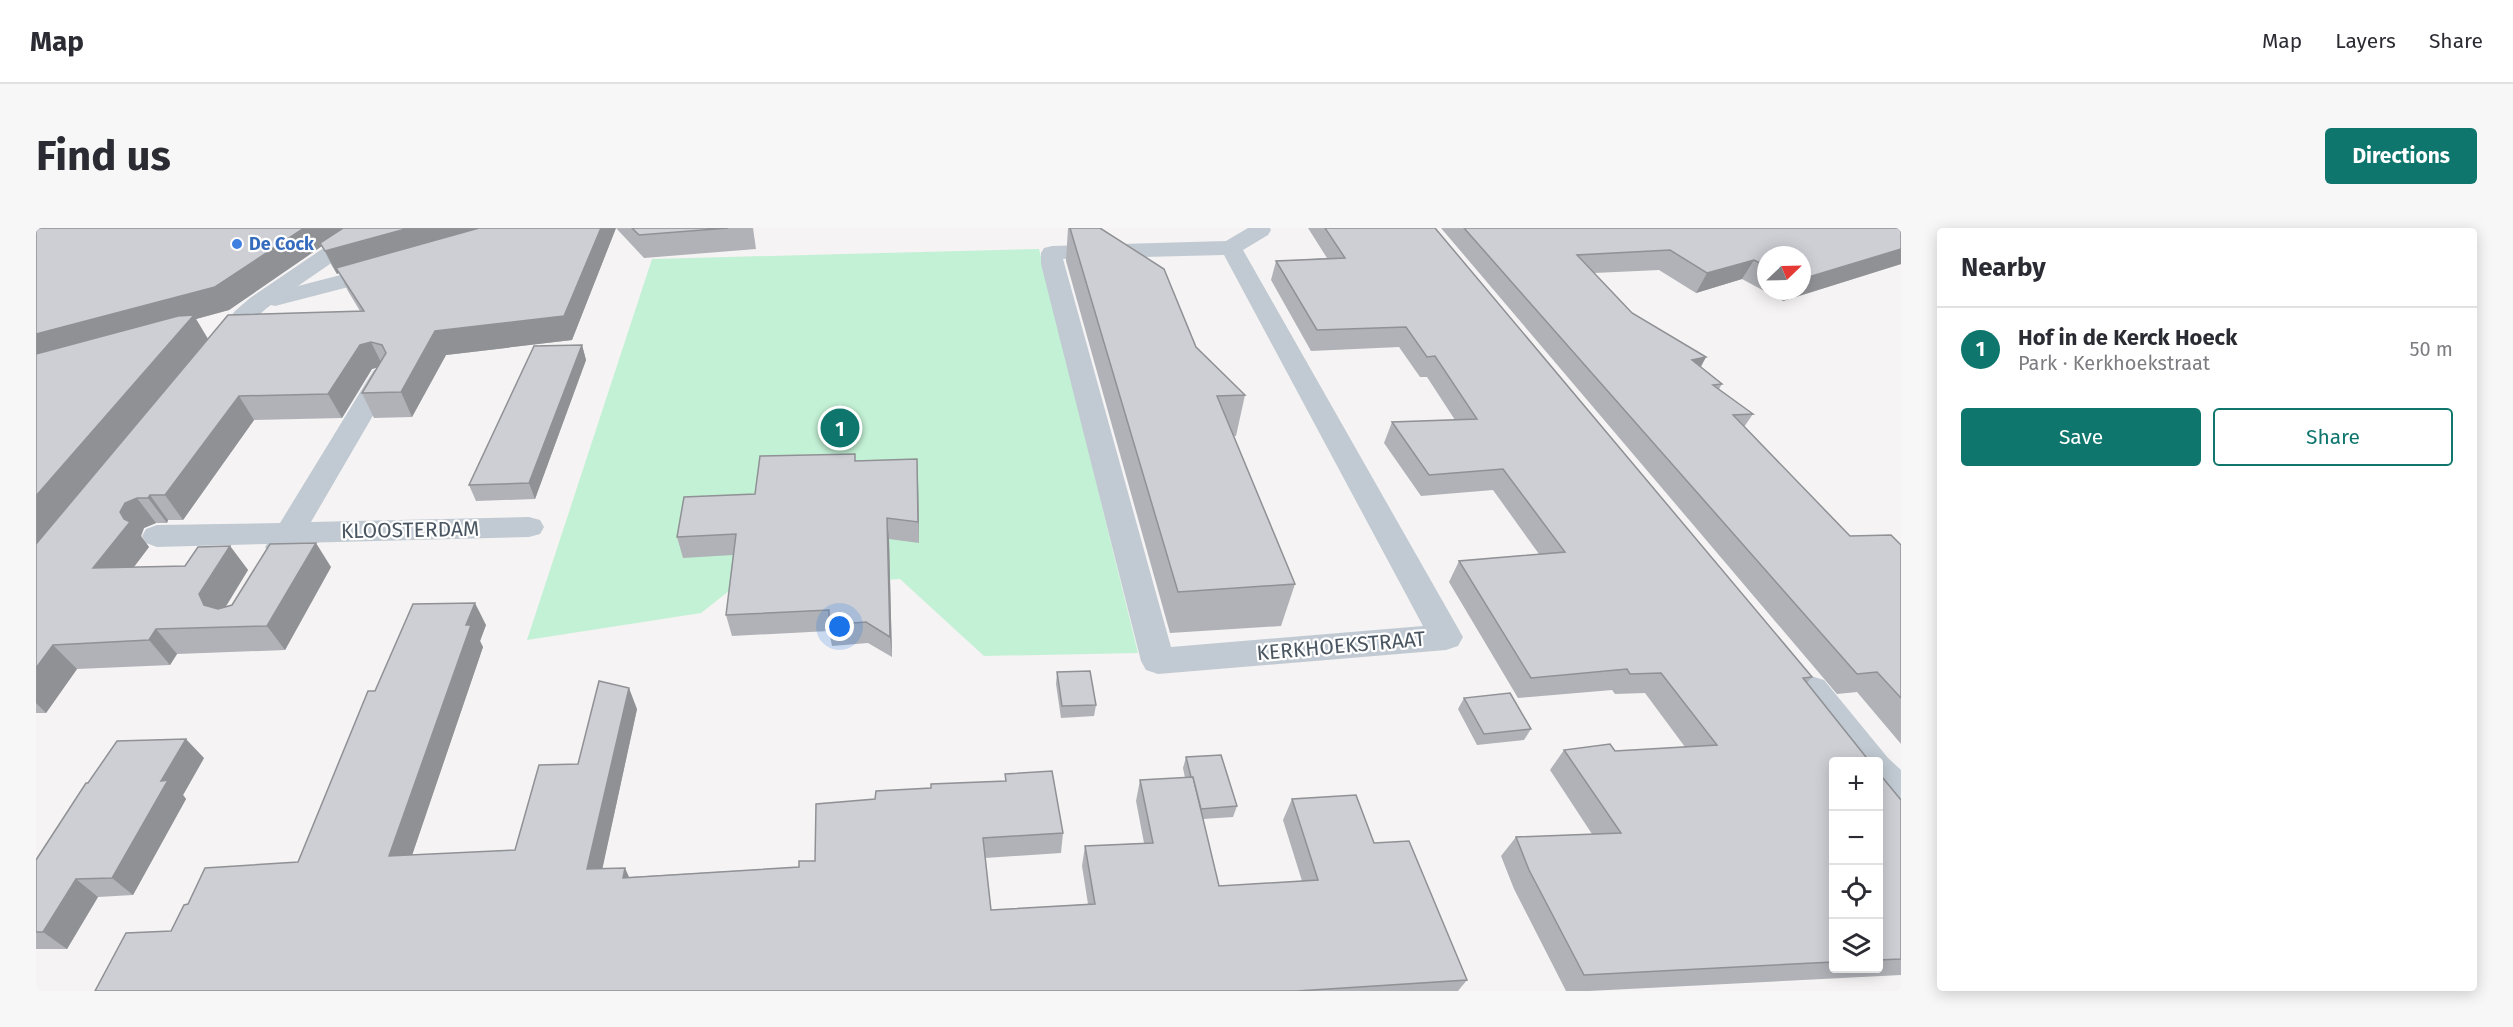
<!DOCTYPE html>
<html lang="en">
<head>
<meta charset="utf-8">
<style>
  :root { --surface:#fff; --page:#f7f7f7; --text:#2b2b33; --muted:#7c7c81; --line:#e1e1e2; --accent:#0f766e }
  body { margin:0; font-family:"Fira Sans",sans-serif; background:var(--page); color:var(--text) }
  .controls { position:absolute; right:18px; bottom:18px; display:grid; overflow:hidden; border-radius:6px; box-shadow:0 3px 15px #0003 }
  .controls button { width:54px; height:54px; display:grid; place-items:center; padding:0; border:0; border-bottom:2px solid var(--line); background:var(--surface); color:var(--text); font:30px sans-serif }
  .compass { position:absolute; left:1721px; top:18px; width:54px; height:54px; border-radius:50%; background:var(--surface); box-shadow:0 3px 15px #0003; rotate:67deg }
  .you { position:absolute; left:804px; top:399px; width:21px; height:21px; margin:-15px; border:4px solid #fff; border-radius:50%; background:#1a73e8; box-shadow:0 0 0 9px #1a73e833 }
  .badge { display:grid; place-items:center; width:39px; height:39px; border-radius:50%; background:var(--accent); color:#fff; font-size:20px; font-weight:700 }
  .pin { position:absolute; translate:-50% -50%; border:3px solid #fff; box-shadow:0 2px 6px #0006 }
  .list { margin:0; padding:0; list-style:none }
  h2 { display:flex; justify-content:space-between; align-items:center; height:78px; margin:0; padding:0 24px; font-size:26px }
  h2 small { font-size:20px; font-weight:400; color:var(--muted) }
  .list li { display:grid; grid-template-columns:39px 1fr auto; gap:18px; align-items:center; box-sizing:border-box; height:84px; padding:0 24px; border-top:2px solid var(--line) }
  .list b { display:block; font-size:22px; white-space:nowrap }
  .list p { margin:0; font-size:20px; white-space:nowrap; color:var(--muted) }
  .list em { font-size:20px; font-style:normal; color:var(--muted) }
  .actions { display:flex; gap:12px; padding:18px 24px }
  .actions a { flex:1; padding:14px 0; border:2px solid var(--accent); border-radius:6px; text-align:center; font-size:21px; color:var(--accent) }
  .actions .main { background:var(--accent); color:#fff }
  .icon { flex:none; width:33px; height:33px; fill:none; stroke:currentColor; stroke-width:2; stroke-linecap:round; stroke-linejoin:round }
  .map { position:relative; flex:none; width:1865px; height:763px; overflow:hidden; border-radius:6px }
  header { display:flex; align-items:center; gap:36px; box-sizing:border-box; height:84px; padding:0 30px; background:var(--surface); border-bottom:2px solid var(--line) }
  header strong { font-size:28px }
  nav { display:flex; gap:33px; margin-inline-start:auto; font-size:21px }
  .intro { display:flex; align-items:center; justify-content:space-between; box-sizing:border-box; height:144px; padding:0 36px }
  h1 { margin:0; font-size:42px }
  .button { padding:15px 27px; border-radius:6px; background:var(--accent); color:#fff; font-size:21px; font-weight:700 }
  main { display:flex; gap:36px; padding:0 36px }
  aside { flex:1; background:var(--surface); border-radius:6px; box-shadow:0 3px 15px #0003 }
  .map>svg:first-child { display:block }
</style>
</head>
<body>
<header>
<strong>Map</strong>
<nav><a>Map</a><a>Layers</a><a>Share</a></nav>
</header>
<div class="intro"><h1>Find us</h1><a class="button">Directions</a></div>
<main>
<div class="map">
<svg width="1865" height="763" viewBox="0 0 1865 763">
  <rect width="100%" height="100%" fill="#f5f3f3"/>
  <polygon fill="#c3f1d5" points="1003,21 1102,425 948,428 864,351 693,363 665,385 491,412 616,31"/>
  <g fill="none" stroke-linecap="round" stroke-linejoin="round">
    <g fill="#c1cad2" fill-rule="evenodd">
      <path d="M317,0H342L339,5L262,58L351,35L359,37L362,42L359,47L239,78L235,77C216,90 207,112 192,124C186,129 179,127 173,125L169,120L173,115L199,83L214,70Z"/>
      <path d="M1212,0H1234L1235,2L1232,7L1207,22L1427,409L1422,418L1410,422L1122,446L1110,442L1105,433L1005,36V25L1008,20L1016,18L1190,13ZM1188,27L1387,398L1135,419L1027,31Z"/>
      <polygon points="347,140 356,142 360,148 275,294 493,289 504,292 508,299 504,306 493,309 263,315 256,327 245,330 234,327 229,319 231,316 121,319 110,315 106,308 110,301 121,297 244,295 334,148 338,142"/>
      <path d="M1775,448L1788,452L1852,530L1865,542V585C1836,575 1842,560 1842,534H1812L1762,472L1757,462L1762,452Z"/>
    </g>
  </g>
  <g fill="#b0b2b7" fill-rule="evenodd">
    <path d="M0,0H717L720,21L608,30L580,0L536,112L410,127L376,189L338,190L326,165L342,139L336,141L306,190L218,192L147,292H132L131,295H120L108,300L105,308L113,319L98,339L149,338L194,318L212,342L189,380L295,339L249,422L141,426L134,437L41,441L10,485H0ZM286,18L296,38L301,46L303,45L312,63L324,83L172,111L160,91L193,82Z"/>
    <polygon points="1032,0 1064,0 1160,119 1209,167 1200,208 1197,208 1259,356 1245,398 1134,405 1030,33"/>
    <polygon points="1272,0 1399,0 1776,449 1771,455 1797,534 1797,741 1842,741 1842,544 1865,572 1865,747 1553,763 1530,763 1478,661 1465,628 1480,609 1556,606 1514,542 1528,522 1579,523 1649,519 1609,465 1579,466 1576,462 1482,470 1413,354 1423,333 1503,326 1457,262 1385,268 1348,215 1356,194 1419,192 1391,149 1384,149 1363,119 1275,123 1235,52 1240,33 1291,30"/>
    <path d="M1405,0H1865V36L1747,73L1706,51L1660,65L1623,42L1558,45L1596,85L1670,129L1665,139L1686,156L1683,161L1717,186L1708,199L1814,308L1855,307L1865,317V516L1821,464L1801,466ZM1730,27H1766V63H1730Z"/>
    <polygon points="546,117 550,132 499,271 440,273 433,257"/>
    <polygon points="819,233 882,252 883,315 853,311 856,429 832,415 796,418 793,403 696,408 690,387 697,327 647,330 641,309 719,266"/>
    <polygon points="450,397 444,413 447,419 376,627 479,622 542,536 601,481 566,641 593,649 763,639 779,633 839,571 895,560 969,553 969,546 1027,605 1025,625 949,630 955,682 1052,676 1046,638 1049,618 1108,615 1100,573 1104,552 1149,550 1147,540 1150,529 1201,578 1197,589 1167,591 1183,658 1266,653 1247,592 1256,571 1338,615 1431,752 1422,763 59,763 135,703 152,676 262,634 339,463"/>
    <polygon points="1021,444 1060,477 1058,488 1025,490 1020,456"/>
    <polygon points="1428,470 1495,501 1488,512 1441,517 1422,481"/>
    <polygon points="168,530 147,567 150,571 97,667 62,669 31,721 0,721 0,632 52,555"/>
  </g>
  <g fill="#909195">
    <polygon points="268,0 313,0 284,15 286,18 193,82 160,91 172,111 0,318 0,106"/>
    <polygon points="373,0 465,0 300,40 303,45 301,46 289,23"/>
    <polygon points="565,0 580,0 536,112 410,127 376,189 365,164 399,103"/>
    <polygon points="1865,21 1865,36 1747,73 1753,63 1766,63 1766,51"/>
    <polygon points="1718,32 1706,51 1660,65 1671,45"/>
    <polygon points="335,114 347,138 336,141 306,190 292,166 324,117"/>
    <polygon points="546,117 550,132 499,271 493,255"/>
    <polygon points="1670,129 1658,150 1656,132"/>
    <polygon points="203,168 218,192 147,292 129,267"/>
    <polygon points="881,231 882,252 883,315 882,294"/>
    <polygon points="114,267 132,292 131,295 112,270"/>
    <polygon points="101,270 120,295 108,300 105,308 113,319 78,365 57,340 88,291 84,284 89,275"/>
    <polygon points="851,290 853,311 856,429 854,409"/>
    <polygon points="280,315 295,339 249,422 231,398"/>
    <polygon points="194,318 212,342 182,391 168,377 163,366"/>
    <polygon points="439,375 450,397 444,413 447,419 369,648 353,628 430,397"/>
    <polygon points="120,401 141,426 134,437 113,412"/>
    <polygon points="17,417 41,441 10,485 0,475 0,440"/>
    <polygon points="593,460 601,481 562,661 551,641"/>
    <polygon points="150,511 168,530 147,567 150,571 97,667 76,650 125,553"/>
    <polygon points="589,640 598,660 587,650"/>
    <polygon points="40,651 62,669 31,721 7,704"/>
  </g>
  <g fill="#cdcfd5" stroke="#909195" stroke-width="1.5">
    <polygon points="0,0 268,0 179,59 0,106"/>
    <polygon points="307,0 373,0 289,23 284,15"/>
    <polygon points="443,0 565,0 528,88 399,103 365,164 326,165 350,125 346,117 335,114 324,117 292,166 203,168 129,267 114,267 112,270 101,270 89,275 84,284 88,291 94,294 57,340 149,338 162,319 194,318 163,366 168,377 182,381 196,377 234,316 280,315 231,398 120,401 113,412 17,417 0,440 0,316 192,87 328,83 300,40"/>
    <polygon points="596,0 692,0 603,7"/>
    <polygon points="1034,0 1064,0 1128,41 1160,119 1209,167 1181,168 1259,356 1142,364"/>
    <polygon points="1289,0 1399,0 1776,449 1767,450 1834,534 1797,534 1797,734 1548,747 1493,642 1480,609 1585,605 1528,522 1574,516 1579,523 1681,517 1625,445 1594,446 1591,441 1495,450 1423,333 1529,324 1467,241 1393,247 1356,194 1441,191 1399,128 1391,129 1370,99 1281,102 1240,33 1309,30"/>
    <polygon points="1428,0 1865,0 1865,21 1766,51 1766,27 1730,27 1730,38 1718,32 1671,45 1634,22 1541,27 1596,85 1670,129 1656,132 1686,156 1677,157 1717,186 1697,187 1814,308 1855,307 1865,317 1865,470 1841,444 1821,446"/>
    <polygon points="158,87 0,268 0,126 142,88"/>
    <polygon points="546,117 493,255 433,257 498,118"/>
    <polygon points="819,226 819,233 881,231 882,294 851,290 854,409 830,394 793,397 793,382 690,387 700,306 641,309 648,269 719,266 724,228"/>
    <polygon points="439,375 430,397 435,397 353,628 479,622 503,537 542,536 563,453 593,460 551,641 589,640 587,650 763,639 763,633 779,633 780,576 839,571 840,563 895,560 895,556 970,553 969,546 1016,543 1027,605 947,610 955,682 1059,676 1049,618 1117,615 1104,552 1157,549 1183,658 1282,652 1256,571 1320,567 1338,615 1373,613 1431,752 1261,763 59,763 90,705 135,703 148,677 152,676 169,640 262,634 332,463 339,463 377,376"/>
    <polygon points="1054,443 1060,477 1026,478 1021,444"/>
    <polygon points="1474,465 1495,501 1448,506 1428,470"/>
    <polygon points="150,511 125,553 132,552 76,650 40,651 7,704 0,704 0,632 50,555 52,555 81,513"/>
    <polygon points="1185,527 1201,578 1165,581 1157,549 1155,549 1150,529"/>
    <polygon points="1842,544 1865,572 1865,731 1842,732"/>
  </g>
  <circle fill="#3f7fe0" stroke="#fff" stroke-width="2" cx="201" cy="16" r="6"/>
  <g text-anchor="middle" dominant-baseline="central" stroke-width="4.5" stroke-linejoin="round" paint-order="stroke">
    <g font-size="18" font-weight="bold" fill="#366cbe" stroke="#fff" text-anchor="start">
      <text x="213" y="16">De Cock</text>
    </g>
    <g font-size="21" fill="#4a5661" stroke="#fff">
      <text transform="translate(374 302) rotate(-1)">KLOOSTERDAM</text>
      <text transform="translate(1305 418) rotate(-5)">KERKHOEKSTRAAT</text>
    </g>
  </g>
</svg>
<div class="controls">
<button>+</button>
<button>−</button>
<button><svg class="icon" aria-label="locate" viewBox="0 0 24 24"><circle cx="12" cy="12" r="6"/><path d="M12 2v4M12 18v4M2 12h4M18 12h4"/></svg></button>
<button><svg class="icon" aria-label="layers" viewBox="0 0 24 24"><path d="M12 4l9 5-9 5-9-5zM3 14l9 5 9-5"/></svg></button>
</div>
<svg class="compass" viewBox="-18 -18 36 36"><path d="M0-13l5 13h-10z" fill="#e53935"/><path d="M0 13l5-13h-10z" fill="#7c7c81"/></svg>
<div class="you"></div>
<div class="pin badge" style="left:804px;top:200px">1</div>
</div>
<aside>
<h2>Nearby<small></small></h2>
<ul class="list">
<li><span class="badge">1</span><div><b>Hof in de Kerck Hoeck</b><p>Park · Kerkhoekstraat</p></div><em>50 m</em></li>
</ul>
<div class="actions"><a class="main">Save</a><a>Share</a></div>
</aside>
</main>
</body>
</html>
